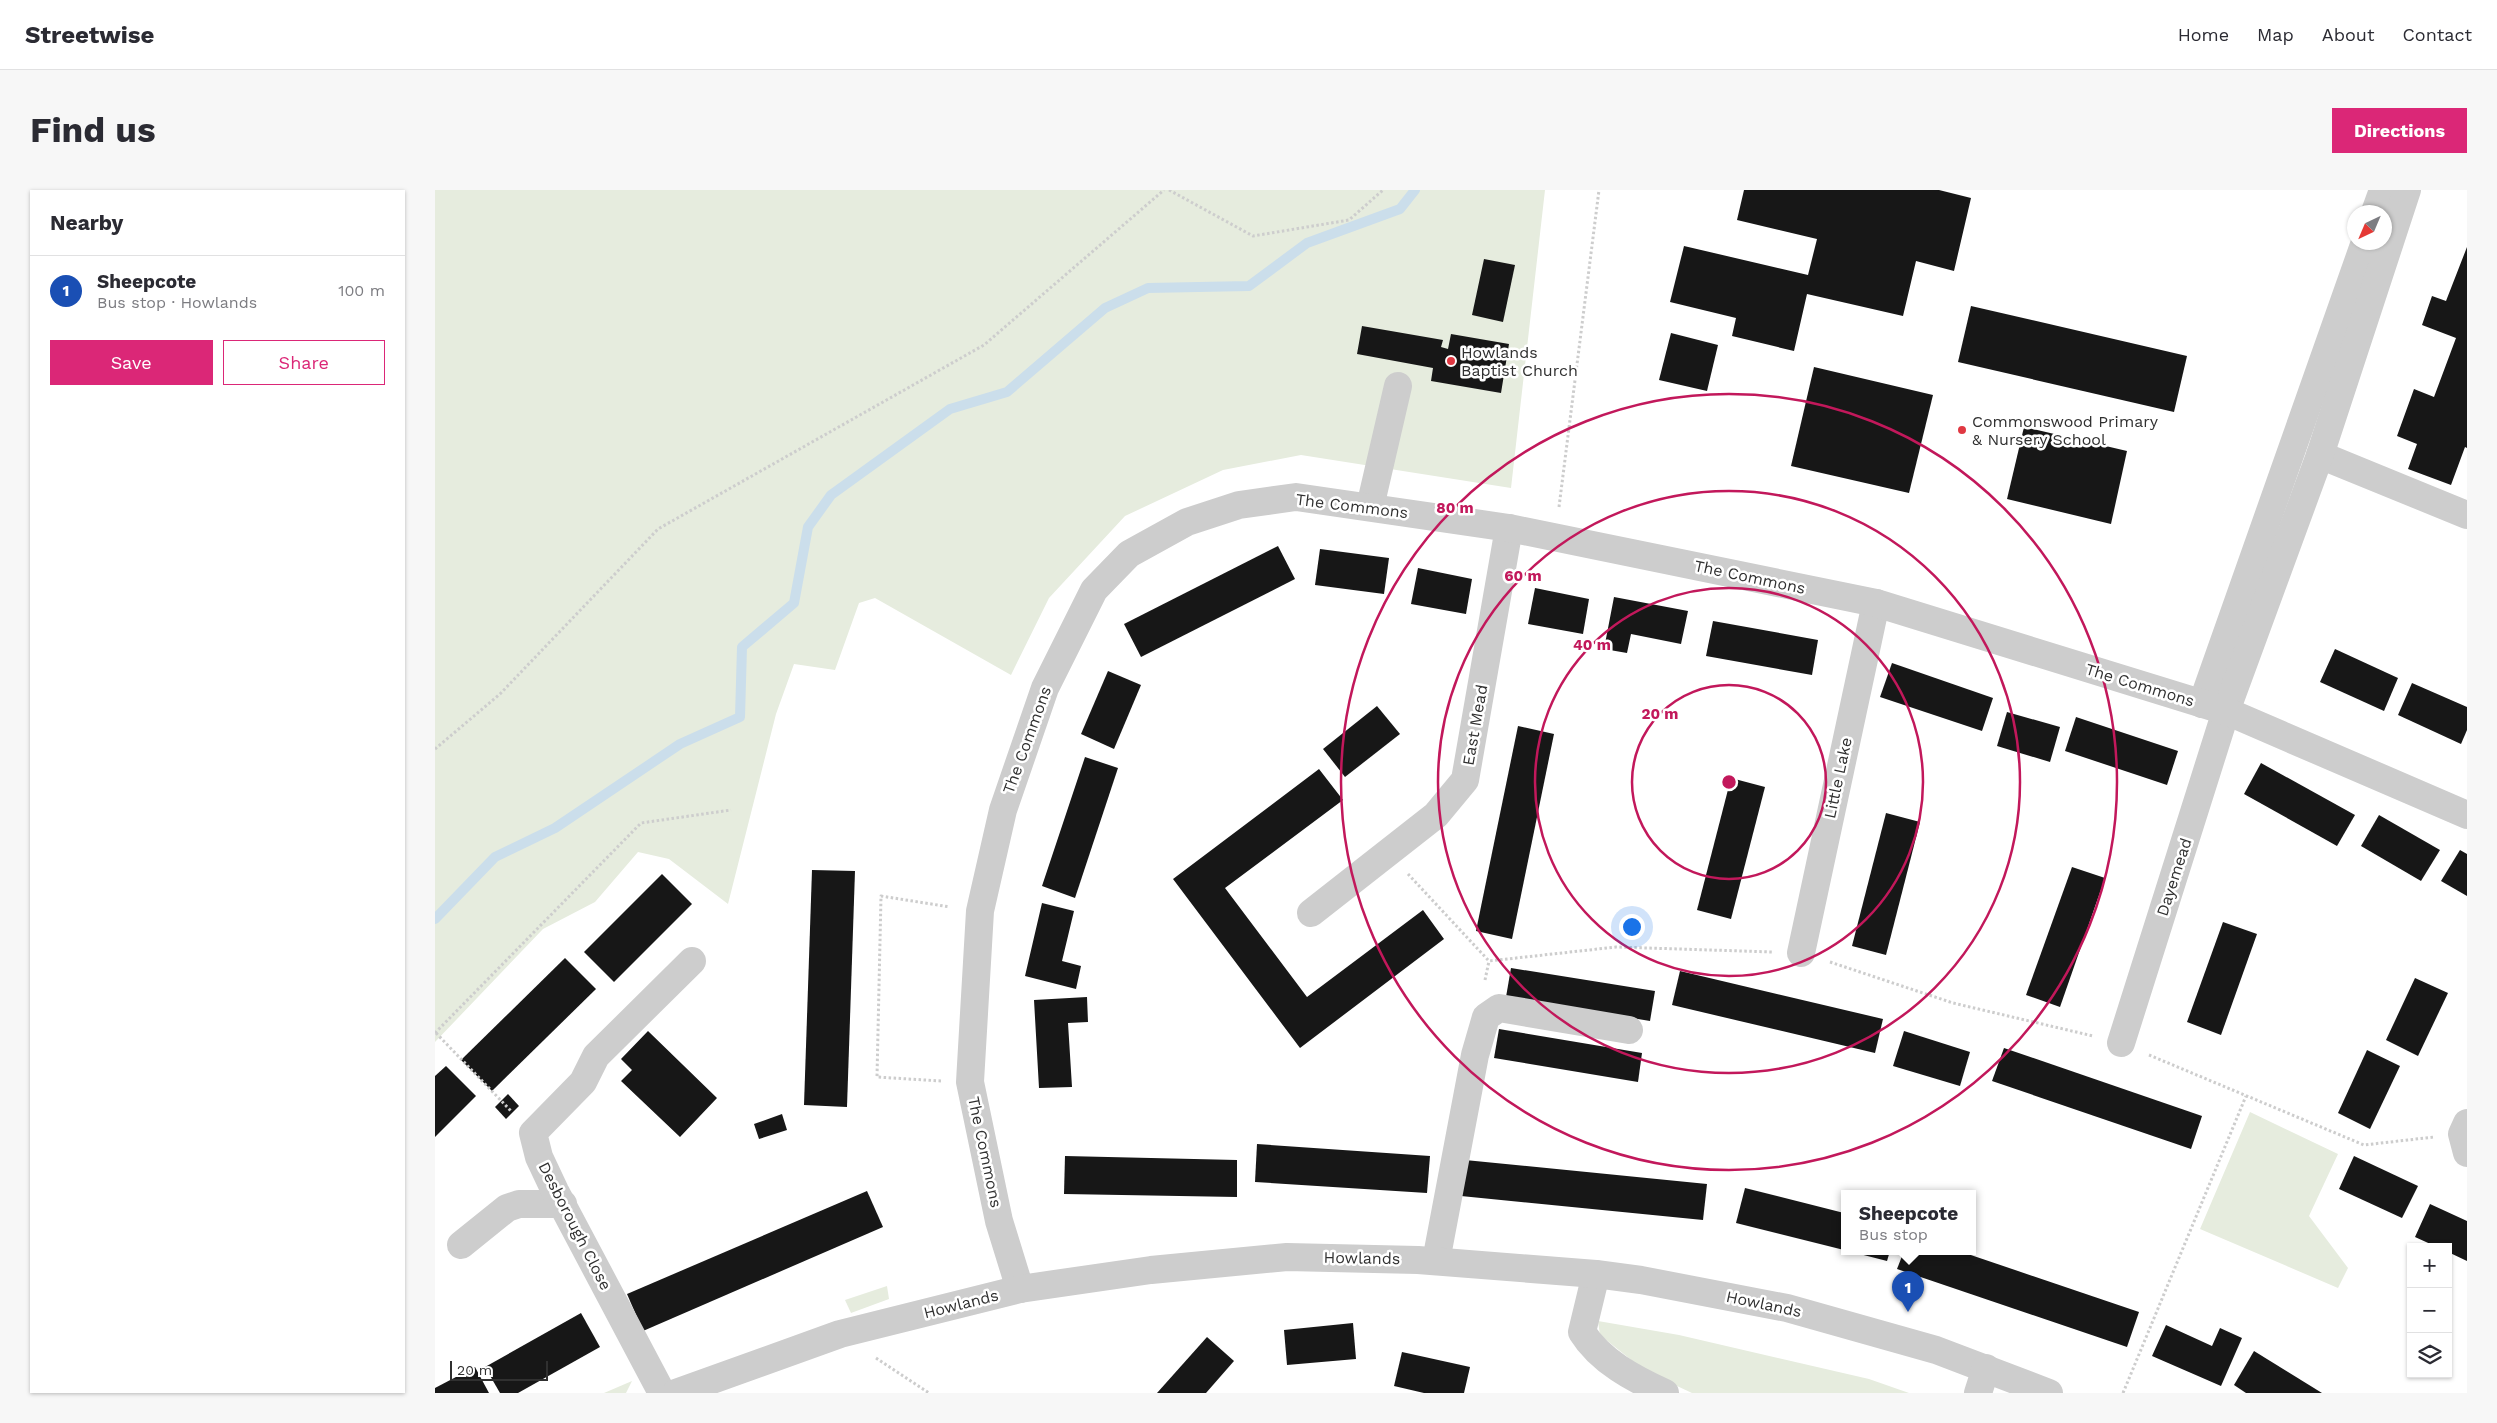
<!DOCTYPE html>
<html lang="en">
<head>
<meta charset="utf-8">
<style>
  :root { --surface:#fff; --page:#f7f7f7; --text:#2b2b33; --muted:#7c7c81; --line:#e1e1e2; --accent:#db2777 }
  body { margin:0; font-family:"Work Sans",sans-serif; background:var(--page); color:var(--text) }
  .controls { position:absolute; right:15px; bottom:15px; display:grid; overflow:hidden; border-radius:0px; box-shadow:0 1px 4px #0004 }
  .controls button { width:45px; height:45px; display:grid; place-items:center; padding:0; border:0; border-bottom:1px solid var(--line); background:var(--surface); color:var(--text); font:25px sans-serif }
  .compass { position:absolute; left:1912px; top:15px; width:45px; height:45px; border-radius:50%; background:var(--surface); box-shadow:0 1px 4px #0004; rotate:224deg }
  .scale { position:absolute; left:15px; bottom:12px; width:98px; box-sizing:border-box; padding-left:5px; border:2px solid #303030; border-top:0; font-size:14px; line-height:18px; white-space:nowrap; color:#303030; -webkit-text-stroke:4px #fff; paint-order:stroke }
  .you { position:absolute; left:1196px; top:736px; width:18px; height:18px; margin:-12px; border:4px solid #fff; border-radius:50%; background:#1a73e8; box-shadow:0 0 0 8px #1a73e833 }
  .badge { display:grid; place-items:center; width:32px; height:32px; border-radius:50%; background:var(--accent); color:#fff; font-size:16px; font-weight:700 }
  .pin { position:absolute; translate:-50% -41px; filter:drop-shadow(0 1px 2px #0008) }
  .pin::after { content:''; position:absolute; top:26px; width:18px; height:15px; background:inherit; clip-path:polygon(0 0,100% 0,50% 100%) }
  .popup { position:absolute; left:1406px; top:1000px; width:135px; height:65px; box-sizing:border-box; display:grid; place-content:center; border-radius:0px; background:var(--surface); filter:drop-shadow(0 1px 4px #0005); font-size:16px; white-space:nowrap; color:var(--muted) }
  .popup b { font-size:19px; color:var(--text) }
  .popup::after { content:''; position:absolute; left:50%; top:100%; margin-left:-10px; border:10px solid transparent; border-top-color:var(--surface) }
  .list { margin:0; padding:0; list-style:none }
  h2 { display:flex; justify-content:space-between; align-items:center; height:65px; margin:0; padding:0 20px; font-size:21px }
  h2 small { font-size:16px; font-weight:400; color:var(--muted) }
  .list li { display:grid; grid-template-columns:32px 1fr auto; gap:15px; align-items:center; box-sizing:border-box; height:70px; padding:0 20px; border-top:1px solid var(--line) }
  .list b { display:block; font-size:19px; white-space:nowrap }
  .list p { margin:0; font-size:16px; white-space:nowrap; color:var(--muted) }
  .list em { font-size:16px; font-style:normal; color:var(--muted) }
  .actions { display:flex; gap:10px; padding:15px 20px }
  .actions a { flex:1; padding:11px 0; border:1px solid var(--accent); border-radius:0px; text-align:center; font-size:18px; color:var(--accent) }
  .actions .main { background:var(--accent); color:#fff }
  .icon { flex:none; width:28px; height:28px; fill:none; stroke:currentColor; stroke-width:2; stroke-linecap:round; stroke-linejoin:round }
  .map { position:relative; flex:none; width:2032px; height:1203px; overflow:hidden; border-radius:0px }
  header { display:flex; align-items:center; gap:30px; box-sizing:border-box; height:70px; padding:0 25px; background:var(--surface); border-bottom:1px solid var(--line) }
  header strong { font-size:24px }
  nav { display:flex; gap:28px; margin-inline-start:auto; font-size:18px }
  .intro { display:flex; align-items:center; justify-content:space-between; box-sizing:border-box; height:120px; padding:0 30px }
  h1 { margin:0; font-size:35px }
  .button { padding:12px 22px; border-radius:0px; background:var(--accent); color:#fff; font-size:18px; font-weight:700 }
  main { display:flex; gap:30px; padding:0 30px }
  aside { flex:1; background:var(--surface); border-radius:0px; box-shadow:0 1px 4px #0004 }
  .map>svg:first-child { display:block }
</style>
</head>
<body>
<header>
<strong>Streetwise</strong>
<nav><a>Home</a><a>Map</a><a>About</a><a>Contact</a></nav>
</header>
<div class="intro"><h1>Find us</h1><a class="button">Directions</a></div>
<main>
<aside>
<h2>Nearby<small></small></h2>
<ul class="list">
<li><span class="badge" style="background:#1a4fb4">1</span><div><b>Sheepcote</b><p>Bus stop · Howlands</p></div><em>100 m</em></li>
</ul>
<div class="actions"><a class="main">Save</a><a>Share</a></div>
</aside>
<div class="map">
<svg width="2032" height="1203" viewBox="0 0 2032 1203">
  <rect width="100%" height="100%" fill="#fff"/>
  <g fill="#e6ecde">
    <polygon points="0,0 1110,0 1076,298 866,265 788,280 690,326 614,408 576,485 440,408 424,413 400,480 359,474 341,524 293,714 234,669 203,662 160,712 108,739 0,852"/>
    <polygon points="1815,922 1903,964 1874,1026 1913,1078 1903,1098 1765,1039"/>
    <polygon points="452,1096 454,1109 416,1123 410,1110"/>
    <polygon points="1163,1131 1244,1145 1434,1189 1474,1203 1257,1203 1210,1181 1165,1145"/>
    <polygon points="197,1191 191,1203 169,1203"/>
  </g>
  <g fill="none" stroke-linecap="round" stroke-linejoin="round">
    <polyline stroke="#cbdeeb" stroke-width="10" points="0,729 60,667 120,638 245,554 305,527 307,457 359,413 373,337 396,305 515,219 572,202 670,118 713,98 814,96 872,53 965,19 980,0"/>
  </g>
  <g fill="#171717">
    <polygon points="1309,0 1504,0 1536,8 1519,81 1481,71 1468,126 1372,104 1359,161 1297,146 1301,128 1235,112 1249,56 1373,85 1382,49 1302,30"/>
    <polygon points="2032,57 2032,258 2030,257 2016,295 1973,279 1982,254 1962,246 1979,199 1999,207 2021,148 1987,135 1997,106 2011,111"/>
    <polygon points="1049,69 1080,75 1068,132 1037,125"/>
    <polygon points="1536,116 1752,166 1739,222 1523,172"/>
    <polygon points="927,136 1008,150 1006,157 1013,159 1016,144 1074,154 1066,203 996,191 998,178 922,164"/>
    <polygon points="1236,143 1283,155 1272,201 1224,190"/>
    <polygon points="1379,177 1498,205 1474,303 1356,276"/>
    <polygon points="1589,237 1692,261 1676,334 1572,309"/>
    <polygon points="843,356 860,389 706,467 689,434"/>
    <polygon points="885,359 954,368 949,404 880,395"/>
    <polygon points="983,378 1037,389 1031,424 976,414"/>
    <polygon points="1100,398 1154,409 1148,444 1093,434"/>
    <polygon points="1179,407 1253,421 1246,454 1196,444 1192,463 1169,459"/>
    <polygon points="1278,431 1383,450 1377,485 1271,466"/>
    <polygon points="1900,459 1963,488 1949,521 1885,492"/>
    <polygon points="1457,473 1558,508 1547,541 1445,507"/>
    <polygon points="673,481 706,495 679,559 646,544"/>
    <polygon points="1977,493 2032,517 2032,540 2026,554 1963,525"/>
    <polygon points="942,516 965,544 910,587 888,559"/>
    <polygon points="1572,522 1625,537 1615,572 1562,556"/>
    <polygon points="1641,527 1743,561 1732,595 1630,561"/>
    <polygon points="1083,536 1119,544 1077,749 1041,741"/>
    <polygon points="650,567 683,578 640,708 607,696"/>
    <polygon points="1826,573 1920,625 1902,656 1809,604"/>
    <polygon points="884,579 908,610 790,698 872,807 988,720 1009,749 865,858 738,689"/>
    <polygon points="1296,588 1330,597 1296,729 1262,720"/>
    <polygon points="1451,623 1485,632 1451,765 1417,756"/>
    <polygon points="1944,625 2005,660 1986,691 1926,656"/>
    <polygon points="2025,660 2032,664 2032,706 2006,691"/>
    <polygon points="1637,677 1670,688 1625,817 1591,805"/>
    <polygon points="377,680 420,681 412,917 369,915"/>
    <polygon points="227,684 257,714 179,792 149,762"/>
    <polygon points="607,713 639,721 627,771 646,776 641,799 590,786"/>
    <polygon points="1788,732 1822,744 1786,845 1752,832"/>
    <polygon points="130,768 161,799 57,901 26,870"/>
    <polygon points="1076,778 1220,801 1215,831 1071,807"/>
    <polygon points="1245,781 1448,829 1440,863 1237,815"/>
    <polygon points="1980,788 2013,803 1983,866 1951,850"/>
    <polygon points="652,807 653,832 633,833 637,897 604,898 599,810"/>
    <polygon points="1064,839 1207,863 1203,892 1059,868"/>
    <polygon points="213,841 282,908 245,947 186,891 197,880 186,869"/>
    <polygon points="1469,841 1535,862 1525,896 1458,876"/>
    <polygon points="1569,858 1767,926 1756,959 1557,891"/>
    <polygon points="1932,860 1965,876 1935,939 1903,923"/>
    <polygon points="11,876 41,906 0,947 0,886"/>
    <polygon points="73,904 84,916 71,929 60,917"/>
    <polygon points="347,924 352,940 324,949 319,934"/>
    <polygon points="822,954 995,966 992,1003 820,992"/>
    <polygon points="630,966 802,970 802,1007 629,1004"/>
    <polygon points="1919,966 1983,996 1967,1028 1904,999"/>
    <polygon points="1030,970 1272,994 1268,1030 1026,1006"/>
    <polygon points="1310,998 1409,1023 1409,1060 1301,1033"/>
    <polygon points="432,1001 448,1037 208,1141 192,1104"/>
    <polygon points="1995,1014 2032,1031 2032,1071 2013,1062 2013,1057 2002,1057 1980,1047"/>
    <polygon points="1413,1061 1455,1061 1452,1071"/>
    <polygon points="1469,1061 1524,1061 1704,1122 1692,1157 1462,1079"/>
    <polygon points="146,1123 165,1157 83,1203 65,1203 50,1177"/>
    <polygon points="918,1133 921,1169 852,1175 849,1140"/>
    <polygon points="1731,1135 1777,1156 1785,1138 1807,1148 1786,1196 1717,1166"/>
    <polygon points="772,1147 799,1171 771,1203 722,1203"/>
    <polygon points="1819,1161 1887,1203 1811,1203 1799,1195"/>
    <polygon points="967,1162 1035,1177 1029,1203 989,1203 959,1196"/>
    <polygon points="40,1177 54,1203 0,1203 0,1198"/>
  </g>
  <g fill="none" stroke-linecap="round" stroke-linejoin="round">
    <g stroke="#cdcdcd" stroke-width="3" stroke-dasharray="2.5 2.5" stroke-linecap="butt">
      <polyline points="734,0 818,46 914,30 948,0"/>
      <polyline points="1124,317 1164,0"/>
      <polyline points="0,559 65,504 223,339 549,155 729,0"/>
      <polyline points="973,684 1054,771 1181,757 1338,762"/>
      <polyline points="1395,772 1518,813 1658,846"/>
      <polyline points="1050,790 1054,771"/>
      <polyline points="0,843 206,633 296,620"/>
      <polyline points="1,843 76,921"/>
      <polyline points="1714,865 1929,955 1999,947"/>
      <polyline points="506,891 442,887 446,706 515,717"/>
      <polyline points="441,1168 494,1203"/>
      <polyline points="1688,1203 1811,906"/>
    </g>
    <g stroke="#cdcdcd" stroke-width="28">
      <polyline points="1940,22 1948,0"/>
      <polyline points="1885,265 2032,325"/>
      <polyline points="935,317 963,196"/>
      <polyline points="1767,514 1930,52"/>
      <polyline points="876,723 1001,625 1030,590 1074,338"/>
      <polyline points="1366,763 1441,413"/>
      <polyline points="1686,853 1791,521 1885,265 1972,0"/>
      <polyline points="2032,933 2027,944 2032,963"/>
      <polyline points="26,1055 72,1018 84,1014 128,1014"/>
      <polyline points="1001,1071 1040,865 1051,827 1064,818 1194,840"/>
      <path d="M1161,1084L1147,1142C1165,1171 1199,1189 1230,1203"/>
      <polyline points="585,1099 564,1031 535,892 545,721 568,620 610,498 659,400 694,364 752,332 804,315 861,307 1074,338 1441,413 1791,521 2032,625"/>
      <polyline points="227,1203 120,1001 104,967 98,943 148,892 161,866 257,771"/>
      <polyline points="241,1203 405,1144 585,1099 716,1080 852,1067 983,1070 1161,1084 1206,1090 1352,1118 1501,1160 1614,1203"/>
      <polyline points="1543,1203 1551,1178"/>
    </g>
  </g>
  <g fill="none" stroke="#c2185b" stroke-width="2.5">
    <circle cx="1294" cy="592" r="97"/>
    <circle cx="1294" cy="592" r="194"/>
    <circle cx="1294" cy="592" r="291"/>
    <circle cx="1294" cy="592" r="388"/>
  </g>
  <g fill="#e03842" stroke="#fff" stroke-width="2">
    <circle cx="1016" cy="171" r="5"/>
    <circle cx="1527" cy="240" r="5"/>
  </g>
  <g text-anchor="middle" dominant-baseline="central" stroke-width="5" stroke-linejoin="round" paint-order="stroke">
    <g font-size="16" fill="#303030" stroke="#fff" text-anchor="start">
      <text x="1026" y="162">Howlands<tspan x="1026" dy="18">Baptist Church</tspan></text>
      <text x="1537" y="231">Commonswood Primary<tspan x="1537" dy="18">&amp; Nursery School</tspan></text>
    </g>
    <g font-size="16" fill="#303030" stroke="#fff">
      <text transform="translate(917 316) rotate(7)">The Commons</text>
      <text transform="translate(1315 387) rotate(12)">The Commons</text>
      <text transform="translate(1705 495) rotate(17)">The Commons</text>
      <text transform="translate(1040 535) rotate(-80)">East Mead</text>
      <text transform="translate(592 550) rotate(-70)">The Commons</text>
      <text transform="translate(1403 588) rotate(-78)">Little Lake</text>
      <text transform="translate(1739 687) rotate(-72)">Dayemead</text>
      <text transform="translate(550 962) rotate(78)">The Commons</text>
      <text transform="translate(140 1036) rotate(63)">Desborough Close</text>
      <text transform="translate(927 1068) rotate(1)">Howlands</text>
      <text transform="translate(526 1114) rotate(-14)">Howlands</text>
      <text transform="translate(1329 1114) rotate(12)">Howlands</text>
    </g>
  </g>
  <circle cx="1294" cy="592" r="8" fill="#c2185b" stroke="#fff" stroke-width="2.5"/>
  <g font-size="15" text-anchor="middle" font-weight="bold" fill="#c2185b" stroke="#fff" stroke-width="5" stroke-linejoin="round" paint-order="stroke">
    <text x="1020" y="323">80 m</text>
    <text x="1088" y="391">60 m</text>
    <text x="1157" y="460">40 m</text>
    <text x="1225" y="529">20 m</text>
  </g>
</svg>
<div class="controls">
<button>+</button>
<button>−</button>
<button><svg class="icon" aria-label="layers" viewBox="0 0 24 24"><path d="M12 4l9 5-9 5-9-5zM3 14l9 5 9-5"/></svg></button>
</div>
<svg class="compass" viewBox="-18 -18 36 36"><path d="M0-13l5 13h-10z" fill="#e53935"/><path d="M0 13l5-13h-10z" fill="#7c7c81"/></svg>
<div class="scale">20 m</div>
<div class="you"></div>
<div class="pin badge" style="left:1473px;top:1122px;background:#1a4fb4">1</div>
<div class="popup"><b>Sheepcote</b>Bus stop</div>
</div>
</main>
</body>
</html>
